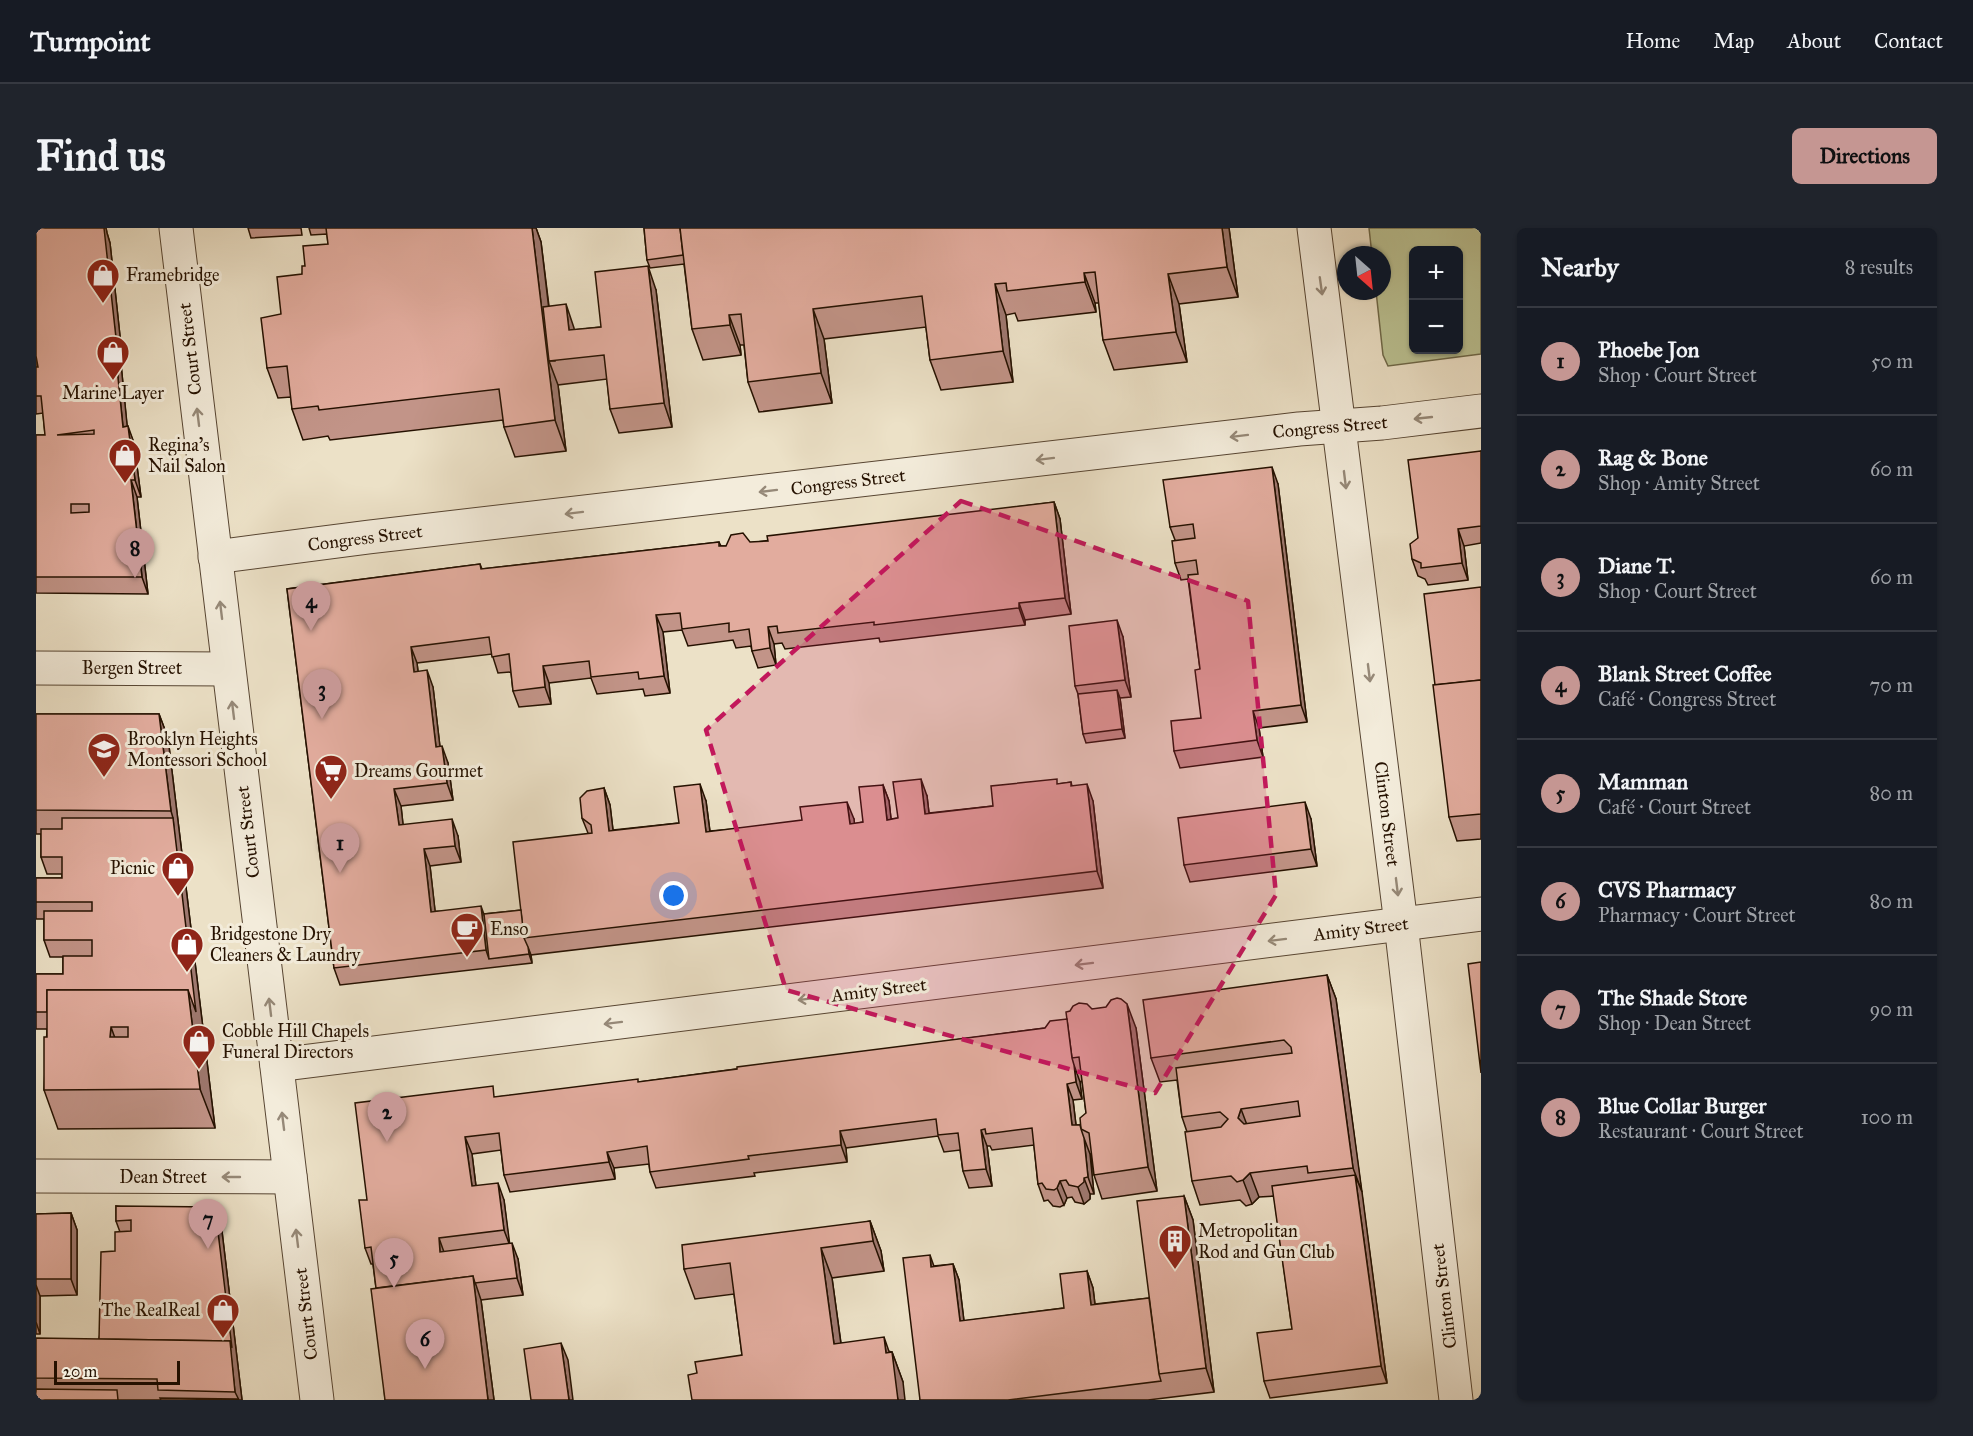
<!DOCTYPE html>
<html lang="en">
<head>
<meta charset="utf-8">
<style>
  :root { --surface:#171b24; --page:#20242c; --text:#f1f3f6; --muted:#9ea1a6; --line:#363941; --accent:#c59692 }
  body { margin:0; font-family:"IM FELL Great Primer",serif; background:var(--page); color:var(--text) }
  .controls { position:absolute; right:18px; top:18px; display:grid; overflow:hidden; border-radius:9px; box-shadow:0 2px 4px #0004 }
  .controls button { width:54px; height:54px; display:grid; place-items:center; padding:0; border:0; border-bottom:2px solid var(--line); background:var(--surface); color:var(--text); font:30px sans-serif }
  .compass { position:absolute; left:1301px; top:18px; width:54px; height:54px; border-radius:50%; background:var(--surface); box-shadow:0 2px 4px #0004; rotate:153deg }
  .scale { position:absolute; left:18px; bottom:15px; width:126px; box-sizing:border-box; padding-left:6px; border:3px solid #251100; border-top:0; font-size:16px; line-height:21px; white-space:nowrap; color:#251100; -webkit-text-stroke:4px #f3ecdb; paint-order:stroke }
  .you { position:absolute; left:638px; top:668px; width:21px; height:21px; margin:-15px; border:4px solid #fff; border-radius:50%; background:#1a73e8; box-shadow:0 0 0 9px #1a73e833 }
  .badge { display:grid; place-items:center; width:39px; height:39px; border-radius:50%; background:var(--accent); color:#111; font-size:20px; font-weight:700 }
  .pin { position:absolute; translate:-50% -50px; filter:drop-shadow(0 2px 3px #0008) }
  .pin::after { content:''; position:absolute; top:32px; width:21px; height:18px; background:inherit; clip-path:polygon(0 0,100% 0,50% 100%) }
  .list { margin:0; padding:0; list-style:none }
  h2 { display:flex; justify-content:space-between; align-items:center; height:78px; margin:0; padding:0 24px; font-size:26px }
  h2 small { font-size:20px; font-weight:400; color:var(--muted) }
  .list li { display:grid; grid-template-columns:39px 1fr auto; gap:18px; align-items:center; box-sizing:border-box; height:108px; padding:0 24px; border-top:2px solid var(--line) }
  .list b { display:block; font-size:22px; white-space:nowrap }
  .list p { margin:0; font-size:20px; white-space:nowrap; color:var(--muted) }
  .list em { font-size:20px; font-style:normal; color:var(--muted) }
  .map { position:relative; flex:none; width:1445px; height:1172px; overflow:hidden; border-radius:9px }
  header { display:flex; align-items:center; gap:36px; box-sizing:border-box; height:84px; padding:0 30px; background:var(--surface); border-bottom:2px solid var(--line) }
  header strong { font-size:28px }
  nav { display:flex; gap:33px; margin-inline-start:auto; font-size:21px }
  .intro { display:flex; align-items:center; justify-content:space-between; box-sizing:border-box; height:144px; padding:0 36px }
  h1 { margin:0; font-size:42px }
  .button { padding:15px 27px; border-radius:9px; background:var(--accent); color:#111; font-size:21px; font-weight:700 }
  main { display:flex; gap:36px; padding:0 36px }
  aside { flex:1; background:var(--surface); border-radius:9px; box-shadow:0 2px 4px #0004 }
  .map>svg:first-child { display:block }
</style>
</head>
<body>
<header>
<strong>Turnpoint</strong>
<nav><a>Home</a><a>Map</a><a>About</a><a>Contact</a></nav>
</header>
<div class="intro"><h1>Find us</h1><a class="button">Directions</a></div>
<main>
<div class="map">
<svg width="1445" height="1172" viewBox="0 0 1445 1172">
  <rect width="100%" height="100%" fill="#ece1c7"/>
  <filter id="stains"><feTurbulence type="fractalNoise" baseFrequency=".00333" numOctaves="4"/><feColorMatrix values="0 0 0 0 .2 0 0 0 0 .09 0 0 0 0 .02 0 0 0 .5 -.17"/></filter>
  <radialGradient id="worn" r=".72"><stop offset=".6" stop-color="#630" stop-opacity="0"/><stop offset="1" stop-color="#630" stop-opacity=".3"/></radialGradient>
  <path fill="#bbc293" stroke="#706a4a" stroke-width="1.5" fill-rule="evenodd" d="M1333,0H1445V126L1352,138L1347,127L1340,63H1346V27H1336ZM1378,22H1422V122H1378Z"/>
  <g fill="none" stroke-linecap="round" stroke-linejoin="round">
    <defs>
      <g id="minor">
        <polyline points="1278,0 1365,696 1420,1172"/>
        <polyline points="179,329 333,309 1263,201 1346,195 1445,183"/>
        <polyline points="0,440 192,441"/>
        <polyline points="241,837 1445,686"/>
        <polyline points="0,948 254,949"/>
      </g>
      <polyline id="tertiary" points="140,0 281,1172"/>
    </defs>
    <use href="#minor" stroke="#574532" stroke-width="35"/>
    <use href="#tertiary" stroke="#574532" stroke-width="35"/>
    <use href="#minor" stroke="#f3ecdb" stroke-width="33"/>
    <use href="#tertiary" stroke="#f3ecdb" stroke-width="33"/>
  </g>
  <g fill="#c29488" stroke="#251100" stroke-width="1.5" fill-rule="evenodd">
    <polygon points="0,0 70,0 71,5 74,15 87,136 85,136 91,198 98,215 105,269 101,269 112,366 0,365 0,207 9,207 7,185 0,186"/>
    <polygon points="212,0 265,0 266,7 215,10"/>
    <polygon points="273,0 500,0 505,14 513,78 538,102 565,99 620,62 636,199 583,205 574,181 571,151 522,157 530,223 479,229 468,199 467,192 294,212 292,208 267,212 256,181 255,169 242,170 231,140 245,86 266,46 269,38 292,16 291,6 275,7"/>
    <polygon points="608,0 1193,0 1202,69 1143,76 1151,134 1078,142 1067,112 1063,75 1059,75 1060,84 982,93 979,85 970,87 977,154 905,162 894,132 890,99 788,111 796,175 723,184 712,154 708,117 704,117 705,127 667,132 656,101 648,36 614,40 611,32"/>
    <polygon points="1445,223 1445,315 1428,318 1432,352 1392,357 1389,351 1382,348 1376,331 1382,310"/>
    <polygon points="1242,256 1271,494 1223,500 1227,529 1144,540 1138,523 1165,490 1164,441 1152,351 1145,352 1139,335 1139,312 1134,299"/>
    <polygon points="1018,274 1024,291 1035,386 989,392 989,397 844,414 843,410 749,421 746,415 738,416 740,437 722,440 716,423 715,418 700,420 697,412 652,418 646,402 627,404 634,465 609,468 607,461 561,466 555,450 513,455 515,476 483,479 477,463 475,444 462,445 456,426 381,435 382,443 397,459 404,519 412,535 417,572 365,578 367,597 422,608 425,634 394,638 399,683 448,686 485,682 552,605 546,590 568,560 574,577 577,602 643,595 670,573 674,603 818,591 818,596 827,594 847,557 853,573 855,591 862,590 891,568 893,585 957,578 1022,556 1035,554 1036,558 1057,573 1067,660 495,727 496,735 304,757 298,740 251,361 444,336 446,341 683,314 685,318 690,318"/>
    <polygon points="1445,359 1445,611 1421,613 1413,589"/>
    <polygon points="1087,409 1095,469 1084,470 1089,510 1050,515 1047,506 1042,466 1039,458"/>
    <polygon points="0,486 123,486 132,510 179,900 22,901 8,862 11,801 0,801 0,746 27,746 27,729 14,729 8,712 8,691 0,691 0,650 26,650 26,646 11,646 5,629 5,606 0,606"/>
    <polygon points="1275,591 1281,638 1154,654 1148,637"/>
    <polygon points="1291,747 1300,771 1351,1155 1234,1170 1228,1153 1256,1101 1238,968 1223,969 1216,976 1210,978 1204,972 1164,977 1156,953 1151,904 1146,889 1141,852 1124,854 1115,830"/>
    <path d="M1056,781L1100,800L1121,963L1066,971L1058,947L1055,926H1054L1058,966H1054V971L1048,976L1039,974L1036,969L1031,970L1028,977L1024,979L1017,978L1012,972L1008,973L1002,956L998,917L956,922L954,918H951L956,958L933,960L927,943L924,922L908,924L902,908L810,920L811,934L718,945L719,948L620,960L614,944L613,936L578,940L579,951L474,964L468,947L465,922L436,926L440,958L468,972L473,1015L482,1031L487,1067L445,1072L458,1172H349L340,1060L337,1036H335L329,1020L331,972L461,869L603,854L1009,800ZM1046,853L1050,885L1044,897H1040L1037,872L1046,871L1044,854Z"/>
    <polygon points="1148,968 1157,992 1178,1164 1112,1172 884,1172 898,1038 917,1036 923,1052 928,1093 1028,1080 1051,1043 1057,1060 1059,1076 1113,1070"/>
    <polygon points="80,978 185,995 206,1172 0,1172 0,1150 63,1111 84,1004 80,993"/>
    <polygon points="35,985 41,1002 41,1067 4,1068 4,1106 0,1106 0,986"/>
    <polygon points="834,993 845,1023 848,1043 796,1050 805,1115 856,1124 867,1154 661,1145 706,1127 698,1066 659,1071 648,1041"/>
  </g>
  <g fill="#9e786f" stroke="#251100" stroke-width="1.5">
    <polygon points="66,0 70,0 71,5 74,15 87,136 81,119"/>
    <polygon points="496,0 500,0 505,14 519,133 513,133 522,157 530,223 519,192"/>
    <polygon points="1186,0 1193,0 1202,69 1191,39"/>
    <polygon points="612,38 620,62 636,199 628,175"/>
    <polygon points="1048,45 1059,75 1060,84 1049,54"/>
    <polygon points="1132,46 1143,76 1151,134 1140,104"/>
    <polygon points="959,56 970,87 977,154 967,123"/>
    <polygon points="530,76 538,100 541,126 533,102"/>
    <polygon points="777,81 788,111 796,175 785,145"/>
    <polygon points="693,87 704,117 705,127 694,97"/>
    <polygon points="79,120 85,136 93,216 87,199"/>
    <polygon points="92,198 98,215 105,269 99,252"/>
    <polygon points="1236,239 1242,256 1271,494 1265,477"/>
    <polygon points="95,252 101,269 112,366 106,349"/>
    <polygon points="1018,274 1024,291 1035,386 1029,370"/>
    <polygon points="1422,301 1428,318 1432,352 1426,335"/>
    <polygon points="983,375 989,392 989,397 983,380"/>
    <polygon points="620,387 627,404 634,465 628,448"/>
    <polygon points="1081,392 1087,409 1095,469 1089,452"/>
    <polygon points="732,399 738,416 740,437 734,420"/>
    <polygon points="375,419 381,435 384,461 378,444"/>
    <polygon points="507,438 513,455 515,476 509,459"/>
    <polygon points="391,442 397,459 406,536 400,519"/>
    <polygon points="1081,462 1084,470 1089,510 1086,501"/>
    <polygon points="1217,483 1223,500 1227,529 1221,512"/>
    <polygon points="123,486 132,510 179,900 164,861 152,762 137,590 135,583"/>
    <polygon points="406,518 412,535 417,572 411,555"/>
    <polygon points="885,551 891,568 895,602 889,586"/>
    <polygon points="664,556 670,573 676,620 670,604"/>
    <polygon points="1051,556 1057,573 1067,660 1061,643"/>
    <polygon points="847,557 853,573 857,608 851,592"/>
    <polygon points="568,560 574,577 579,619 573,603"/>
    <polygon points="358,561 365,578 369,614 363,597"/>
    <polygon points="811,574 818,591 820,613 814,596"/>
    <polygon points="1269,574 1275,591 1281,638 1275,621"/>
    <polygon points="416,591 422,608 425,634 419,618"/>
    <polygon points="388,621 394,638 401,700 395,684"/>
    <polygon points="445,678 451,695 453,731 450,722"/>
    <polygon points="492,719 495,727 496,735 493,726"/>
    <polygon points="1291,747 1300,771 1326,964 1317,940"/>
    <polygon points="1091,776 1100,800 1121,963 1112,939"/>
    <polygon points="75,799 89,838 74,809"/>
    <polygon points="1038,837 1044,854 1046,871 1040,854"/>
    <polygon points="1031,856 1037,872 1042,914 1036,897"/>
    <polygon points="1205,881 1214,905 1202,890"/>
    <polygon points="945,902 951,918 956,958 950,941"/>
    <polygon points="804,903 810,920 811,934 805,917"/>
    <polygon points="429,909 436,926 442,975 436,958"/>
    <polygon points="1048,910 1054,926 1058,966 1052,949"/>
    <polygon points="571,924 578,940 579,951 573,934"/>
    <polygon points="1214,945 1223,969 1216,976 1207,952"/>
    <polygon points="1319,947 1326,964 1351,1155 1345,1138"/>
    <polygon points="1048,950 1054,966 1054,971 1048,976 1042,959"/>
    <polygon points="1024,953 1031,970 1028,977 1021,960"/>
    <polygon points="462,955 468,972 474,1018 468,1002"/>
    <polygon points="1148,968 1157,992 1178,1164 1170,1140"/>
    <polygon points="179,979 185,995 206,1172 203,1172 199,1164"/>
    <polygon points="35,985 41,1002 41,1067 35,1051"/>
    <polygon points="834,993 845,1023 848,1043 837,1013"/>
    <polygon points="403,1010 409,1027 404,1024"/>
    <polygon points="476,1015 482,1031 487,1067 481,1050"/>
    <polygon points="785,1020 796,1050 809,1146 798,1116"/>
    <polygon points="894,1027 900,1044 895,1039"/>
    <polygon points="917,1036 923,1052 930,1110 924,1093"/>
    <polygon points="1051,1043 1057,1060 1061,1094 1055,1077"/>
    <polygon points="437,1048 445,1072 458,1172 452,1172"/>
    <polygon points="0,1057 4,1068 4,1106 0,1094"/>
    <polygon points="848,1109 857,1135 856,1124 867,1154 869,1172 862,1172 850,1125"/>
    <polygon points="525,1115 532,1132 537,1172 533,1172"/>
  </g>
  <g fill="#e2ac9e" stroke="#251100" stroke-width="1.5" fill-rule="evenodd">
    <path d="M0,0H68L81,119L79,120L87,199L92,198L99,252H95L106,349H0V207H9L5,168H0V139H2L0,128ZM58,202V206L21,207ZM35,276H53V284L35,285Z"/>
    <polygon points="290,0 496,0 519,192 468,199 463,161 283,182 282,178 256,181 251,138 231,140 225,90 245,86 241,49 266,46 266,38 269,38 267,18 292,16"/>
    <polygon points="608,0 644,0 647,27 611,32"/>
    <polygon points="644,0 1186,0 1191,39 1132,46 1140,104 1067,112 1059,44 1048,45 1049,54 971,63 970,55 959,56 967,123 894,132 886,68 777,81 785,145 712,154 705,86 693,87 694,97 656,101"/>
    <polygon points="612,38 628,175 574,181 568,127 513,133 507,79 530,76 533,102 565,99 559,44"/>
    <polygon points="1445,223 1445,298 1422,301 1426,335 1385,340 1385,335 1376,331 1374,316 1382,310 1372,232"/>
    <polygon points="1236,239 1265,477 1217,483 1221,512 1138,523 1135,493 1165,490 1159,442 1164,441 1152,347 1162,346 1160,332 1139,335 1136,313 1159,310 1157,296 1134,299 1127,252"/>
    <polygon points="1018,274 1029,370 983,375 983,380 838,397 838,394 742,405 741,398 732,399 734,420 716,423 713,401 693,404 693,395 646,401 644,385 620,387 628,448 603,451 602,444 555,449 553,433 507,438 509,459 477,463 473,426 456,429 453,409 375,419 378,444 391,442 400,519 406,518 411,555 358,561 363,597 416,591 419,618 388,621 395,684 445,678 450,722 298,740 251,361 444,336 445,341 683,314 683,318 690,318 695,307 707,305 714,314 732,313 731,308"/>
    <polygon points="1445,359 1445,452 1399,457 1388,366"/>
    <polygon points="1081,392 1089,452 1039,458 1033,398"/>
    <polygon points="1445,452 1445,586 1413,589 1397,457"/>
    <polygon points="1081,462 1086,501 1047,506 1042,466"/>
    <polygon points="0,486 123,486 135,583 0,582"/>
    <polygon points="885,551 889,586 957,578 955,558 1021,551 1021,556 1035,554 1035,558 1051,556 1061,643 488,710 477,614 556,605 555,597 546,590 544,570 551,563 568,560 573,603 643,595 638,559 664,556 670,604 766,592 764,579 811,574 814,596 827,594 823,559 847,557 851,592 862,590 857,554"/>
    <polygon points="1269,574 1275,621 1148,637 1142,590"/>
    <polygon points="26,590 137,590 160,784 152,762 11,762 11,784 0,784 0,746 27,746 27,728 56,728 56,712 8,712 8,683 56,683 56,674 0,674 0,650 26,650 26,629 5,629 5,601 26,601"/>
    <polygon points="485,682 488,710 492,719 493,726 453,731 448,686"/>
    <polygon points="1445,734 1445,845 1432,736"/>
    <path d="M1291,747L1317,940L1272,945L1271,938L1214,945L1207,952L1201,954L1195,948L1156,953L1149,904L1185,899L1192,891L1184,884L1146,889L1140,840L1256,825L1255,819L1248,812L1115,830L1107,772ZM1262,873L1264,888L1208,896L1202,890L1205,881Z"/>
    <path d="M11,762H152L164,861L8,862V809H11ZM75,799H92V809H74Z"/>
    <polygon points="1081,770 1085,771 1091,776 1112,939 1058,947 1053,905 1045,901 1044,890 1050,885 1043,829 1036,830 1030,784 1034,783 1037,778 1043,775 1051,776 1056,781 1070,779 1075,772"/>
    <polygon points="1031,791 1036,830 1038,837 1040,854 1031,856 1036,897 1044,897 1045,901 1048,910 1052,949 1048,950 1048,954 1042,959 1033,957 1030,952 1024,953 1021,960 1018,962 1010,961 1006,955 1002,956 996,900 950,906 949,901 945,902 950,941 927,943 922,905 902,907 900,891 804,903 805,917 712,928 713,931 614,944 611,918 571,924 573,934 468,947 463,905 429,909 436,958 462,955 468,1002 403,1010 404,1024 476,1015 481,1050 439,1055 437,1048 340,1060 335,1019 329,1020 323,972 331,972 319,875 457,858 458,869 602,851 602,854 701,841 701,839 1009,800 1014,793"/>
    <polygon points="1319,947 1345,1138 1228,1153 1221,1105 1256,1101 1236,958"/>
    <polygon points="1148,968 1170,1140 1123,1146 1101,973"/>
    <polygon points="80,978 179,979 196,1120 194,1113 63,1111 65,1024 79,1023 79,1004 95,1003 95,992 80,993"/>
    <polygon points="35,985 35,1051 0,1051 0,986"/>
    <polygon points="834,993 837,1013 785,1020 798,1116 848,1109 850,1125 856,1124 862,1172 656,1172 652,1147 661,1145 659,1134 706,1127 694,1035 648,1041 646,1017"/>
    <polygon points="894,1027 895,1039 917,1036 924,1093 1028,1080 1024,1046 1051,1043 1055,1077 1113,1070 1123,1146 1125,1153 972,1172 884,1172 867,1030"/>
    <polygon points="437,1048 452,1172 349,1172 335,1061"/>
    <polygon points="0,1110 194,1113 199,1164 122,1162 121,1151 0,1150"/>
    <polygon points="525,1115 533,1172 495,1172 488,1121"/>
    <polygon points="0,1161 81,1162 82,1172 0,1172"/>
    <polygon points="124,1170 202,1171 202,1172 125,1172"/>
  </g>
  <defs><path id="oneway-shaft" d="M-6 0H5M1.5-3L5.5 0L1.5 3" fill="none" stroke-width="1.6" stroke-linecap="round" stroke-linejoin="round" transform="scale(1.5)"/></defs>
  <g stroke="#968978">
    <use href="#oneway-shaft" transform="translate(1285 58) rotate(82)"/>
    <use href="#oneway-shaft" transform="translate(162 189) rotate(-97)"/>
    <use href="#oneway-shaft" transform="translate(1387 190) rotate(174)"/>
    <use href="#oneway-shaft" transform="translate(1203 208) rotate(173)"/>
    <use href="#oneway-shaft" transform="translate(1009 231) rotate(173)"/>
    <use href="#oneway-shaft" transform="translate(1309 252) rotate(83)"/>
    <use href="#oneway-shaft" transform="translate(732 263) rotate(173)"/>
    <use href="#oneway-shaft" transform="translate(538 285) rotate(173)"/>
    <use href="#oneway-shaft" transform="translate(185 382) rotate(-97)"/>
    <use href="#oneway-shaft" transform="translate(1333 445) rotate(83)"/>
    <use href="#oneway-shaft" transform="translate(197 482) rotate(-97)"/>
    <use href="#oneway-shaft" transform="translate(1361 659) rotate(83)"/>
    <use href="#oneway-shaft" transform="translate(1241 712) rotate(173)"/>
    <use href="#oneway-shaft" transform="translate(1048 736) rotate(173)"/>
    <use href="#oneway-shaft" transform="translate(771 771) rotate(173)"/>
    <use href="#oneway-shaft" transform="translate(234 779) rotate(-97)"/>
    <use href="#oneway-shaft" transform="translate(577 795) rotate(173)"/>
    <use href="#oneway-shaft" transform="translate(247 893) rotate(-97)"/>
    <use href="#oneway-shaft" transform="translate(195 949) rotate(-180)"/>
    <use href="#oneway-shaft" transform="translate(261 1010) rotate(-97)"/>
  </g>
  <path fill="#c2185b" fill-opacity="0.2" stroke="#c2185b" stroke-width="4.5" stroke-dasharray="12 8" stroke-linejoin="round" d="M925,273L1212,373L1240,667L1119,865L750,762L670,502Z"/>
  <defs>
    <symbol id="shop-pin" viewBox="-11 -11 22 30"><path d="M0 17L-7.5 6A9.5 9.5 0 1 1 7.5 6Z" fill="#8f2418" stroke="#f3ecdb"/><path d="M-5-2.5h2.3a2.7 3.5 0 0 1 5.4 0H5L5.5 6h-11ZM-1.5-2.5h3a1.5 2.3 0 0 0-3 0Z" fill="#fff"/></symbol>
    <symbol id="school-pin" viewBox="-11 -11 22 30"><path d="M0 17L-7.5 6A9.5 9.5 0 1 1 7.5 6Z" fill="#8f2418" stroke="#f3ecdb"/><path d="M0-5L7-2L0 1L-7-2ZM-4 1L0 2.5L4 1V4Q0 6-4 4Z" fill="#fff"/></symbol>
    <symbol id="supermarket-pin" viewBox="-11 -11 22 30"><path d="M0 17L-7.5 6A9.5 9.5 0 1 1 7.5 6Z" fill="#8f2418" stroke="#f3ecdb"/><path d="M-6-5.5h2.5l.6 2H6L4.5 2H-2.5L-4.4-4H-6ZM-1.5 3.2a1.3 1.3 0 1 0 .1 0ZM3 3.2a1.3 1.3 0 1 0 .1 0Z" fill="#fff"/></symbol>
    <symbol id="cafe-pin" viewBox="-11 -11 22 30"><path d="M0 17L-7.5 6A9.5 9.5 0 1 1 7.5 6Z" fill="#8f2418" stroke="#f3ecdb"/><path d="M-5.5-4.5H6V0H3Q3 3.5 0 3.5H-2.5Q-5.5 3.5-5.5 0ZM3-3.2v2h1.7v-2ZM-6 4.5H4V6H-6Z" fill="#fff"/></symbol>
    <symbol id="building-pin" viewBox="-11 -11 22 30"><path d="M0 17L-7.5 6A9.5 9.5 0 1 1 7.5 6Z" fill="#8f2418" stroke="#f3ecdb"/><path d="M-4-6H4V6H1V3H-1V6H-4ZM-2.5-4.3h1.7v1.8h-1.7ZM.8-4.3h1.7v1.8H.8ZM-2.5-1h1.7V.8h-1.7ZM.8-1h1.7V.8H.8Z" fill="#fff"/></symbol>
  </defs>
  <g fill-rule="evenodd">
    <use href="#shop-pin" x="48" y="28" width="38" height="52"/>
    <use href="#shop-pin" x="58" y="105" width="38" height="52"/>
    <use href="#shop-pin" x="70" y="208" width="38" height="52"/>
    <use href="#school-pin" x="49" y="502" width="38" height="52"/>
    <use href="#supermarket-pin" x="276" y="524" width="38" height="52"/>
    <use href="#shop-pin" x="123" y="621" width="38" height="52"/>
    <use href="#cafe-pin" x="412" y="682" width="38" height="52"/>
    <use href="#shop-pin" x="132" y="697" width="38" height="52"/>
    <use href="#shop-pin" x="144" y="794" width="38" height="52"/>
    <use href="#building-pin" x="1120" y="994" width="38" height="52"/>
    <use href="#shop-pin" x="168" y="1063" width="38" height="52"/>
  </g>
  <g text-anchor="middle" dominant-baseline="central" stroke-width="6" stroke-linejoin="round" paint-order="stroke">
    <g font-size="18" fill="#251100" stroke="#f3ecdb" text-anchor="start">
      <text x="90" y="47">Framebridge</text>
      <text x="77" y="165" text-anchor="middle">Marine Layer</text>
      <text x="112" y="217">Regina's<tspan x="112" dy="21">Nail Salon</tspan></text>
      <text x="91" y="511">Brooklyn Heights<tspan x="91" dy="21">Montessori School</tspan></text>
      <text x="318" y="543">Dreams Gourmet</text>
      <text x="119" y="640" text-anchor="end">Picnic</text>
      <text x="454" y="701">Enso</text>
      <text x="174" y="706">Bridgestone Dry<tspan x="174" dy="21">Cleaners &amp; Laundry</tspan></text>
      <text x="186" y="803">Cobble Hill Chapels<tspan x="186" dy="21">Funeral Directors</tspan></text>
      <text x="1162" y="1003">Metropolitan<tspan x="1162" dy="21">Rod and Gun Club</tspan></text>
      <text x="164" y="1082" text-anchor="end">The RealReal</text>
    </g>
    <g font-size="18" fill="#251100" stroke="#f3ecdb">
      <text transform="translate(154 121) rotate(-97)">Court Street</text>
      <text transform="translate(1294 199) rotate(-5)">Congress Street</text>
      <text transform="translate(812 254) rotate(-7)">Congress Street</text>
      <text transform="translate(329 310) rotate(-7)">Congress Street</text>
      <text x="96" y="440">Bergen Street</text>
      <text transform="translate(1351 586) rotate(83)">Clinton Street</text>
      <text transform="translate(212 604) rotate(-97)">Court Street</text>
      <text transform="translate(1325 701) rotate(-7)">Amity Street</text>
      <text transform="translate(843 762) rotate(-7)">Amity Street</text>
      <text x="127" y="949">Dean Street</text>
      <text transform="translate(1408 1068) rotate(-97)">Clinton Street</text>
      <text transform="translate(270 1086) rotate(-97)">Court Street</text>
    </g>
  </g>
  <rect width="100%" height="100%" filter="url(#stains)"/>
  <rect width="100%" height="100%" fill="url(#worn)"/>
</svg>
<div class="controls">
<button>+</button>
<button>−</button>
</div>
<svg class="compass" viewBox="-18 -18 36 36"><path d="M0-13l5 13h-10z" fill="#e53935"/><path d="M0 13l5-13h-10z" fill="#9ea1a6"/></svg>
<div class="scale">20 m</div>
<div class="you"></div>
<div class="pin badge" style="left:304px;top:645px">1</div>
<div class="pin badge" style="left:351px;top:914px">2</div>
<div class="pin badge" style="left:286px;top:491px">3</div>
<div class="pin badge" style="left:275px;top:403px">4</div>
<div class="pin badge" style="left:358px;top:1060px">5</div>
<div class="pin badge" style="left:389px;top:1141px">6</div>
<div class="pin badge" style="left:172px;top:1021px">7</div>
<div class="pin badge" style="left:99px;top:350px">8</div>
</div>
<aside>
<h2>Nearby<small>8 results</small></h2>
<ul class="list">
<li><span class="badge">1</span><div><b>Phoebe Jon</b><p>Shop · Court Street</p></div><em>50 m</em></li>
<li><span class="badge">2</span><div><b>Rag &amp; Bone</b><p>Shop · Amity Street</p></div><em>60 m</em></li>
<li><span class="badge">3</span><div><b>Diane T.</b><p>Shop · Court Street</p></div><em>60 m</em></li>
<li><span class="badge">4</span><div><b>Blank Street Coffee</b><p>Café · Congress Street</p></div><em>70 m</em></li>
<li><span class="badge">5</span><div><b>Mamman</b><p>Café · Court Street</p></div><em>80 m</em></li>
<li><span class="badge">6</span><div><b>CVS Pharmacy</b><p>Pharmacy · Court Street</p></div><em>80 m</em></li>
<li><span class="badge">7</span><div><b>The Shade Store</b><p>Shop · Dean Street</p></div><em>90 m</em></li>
<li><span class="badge">8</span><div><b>Blue Collar Burger</b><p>Restaurant · Court Street</p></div><em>100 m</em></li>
</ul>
</aside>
</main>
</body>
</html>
